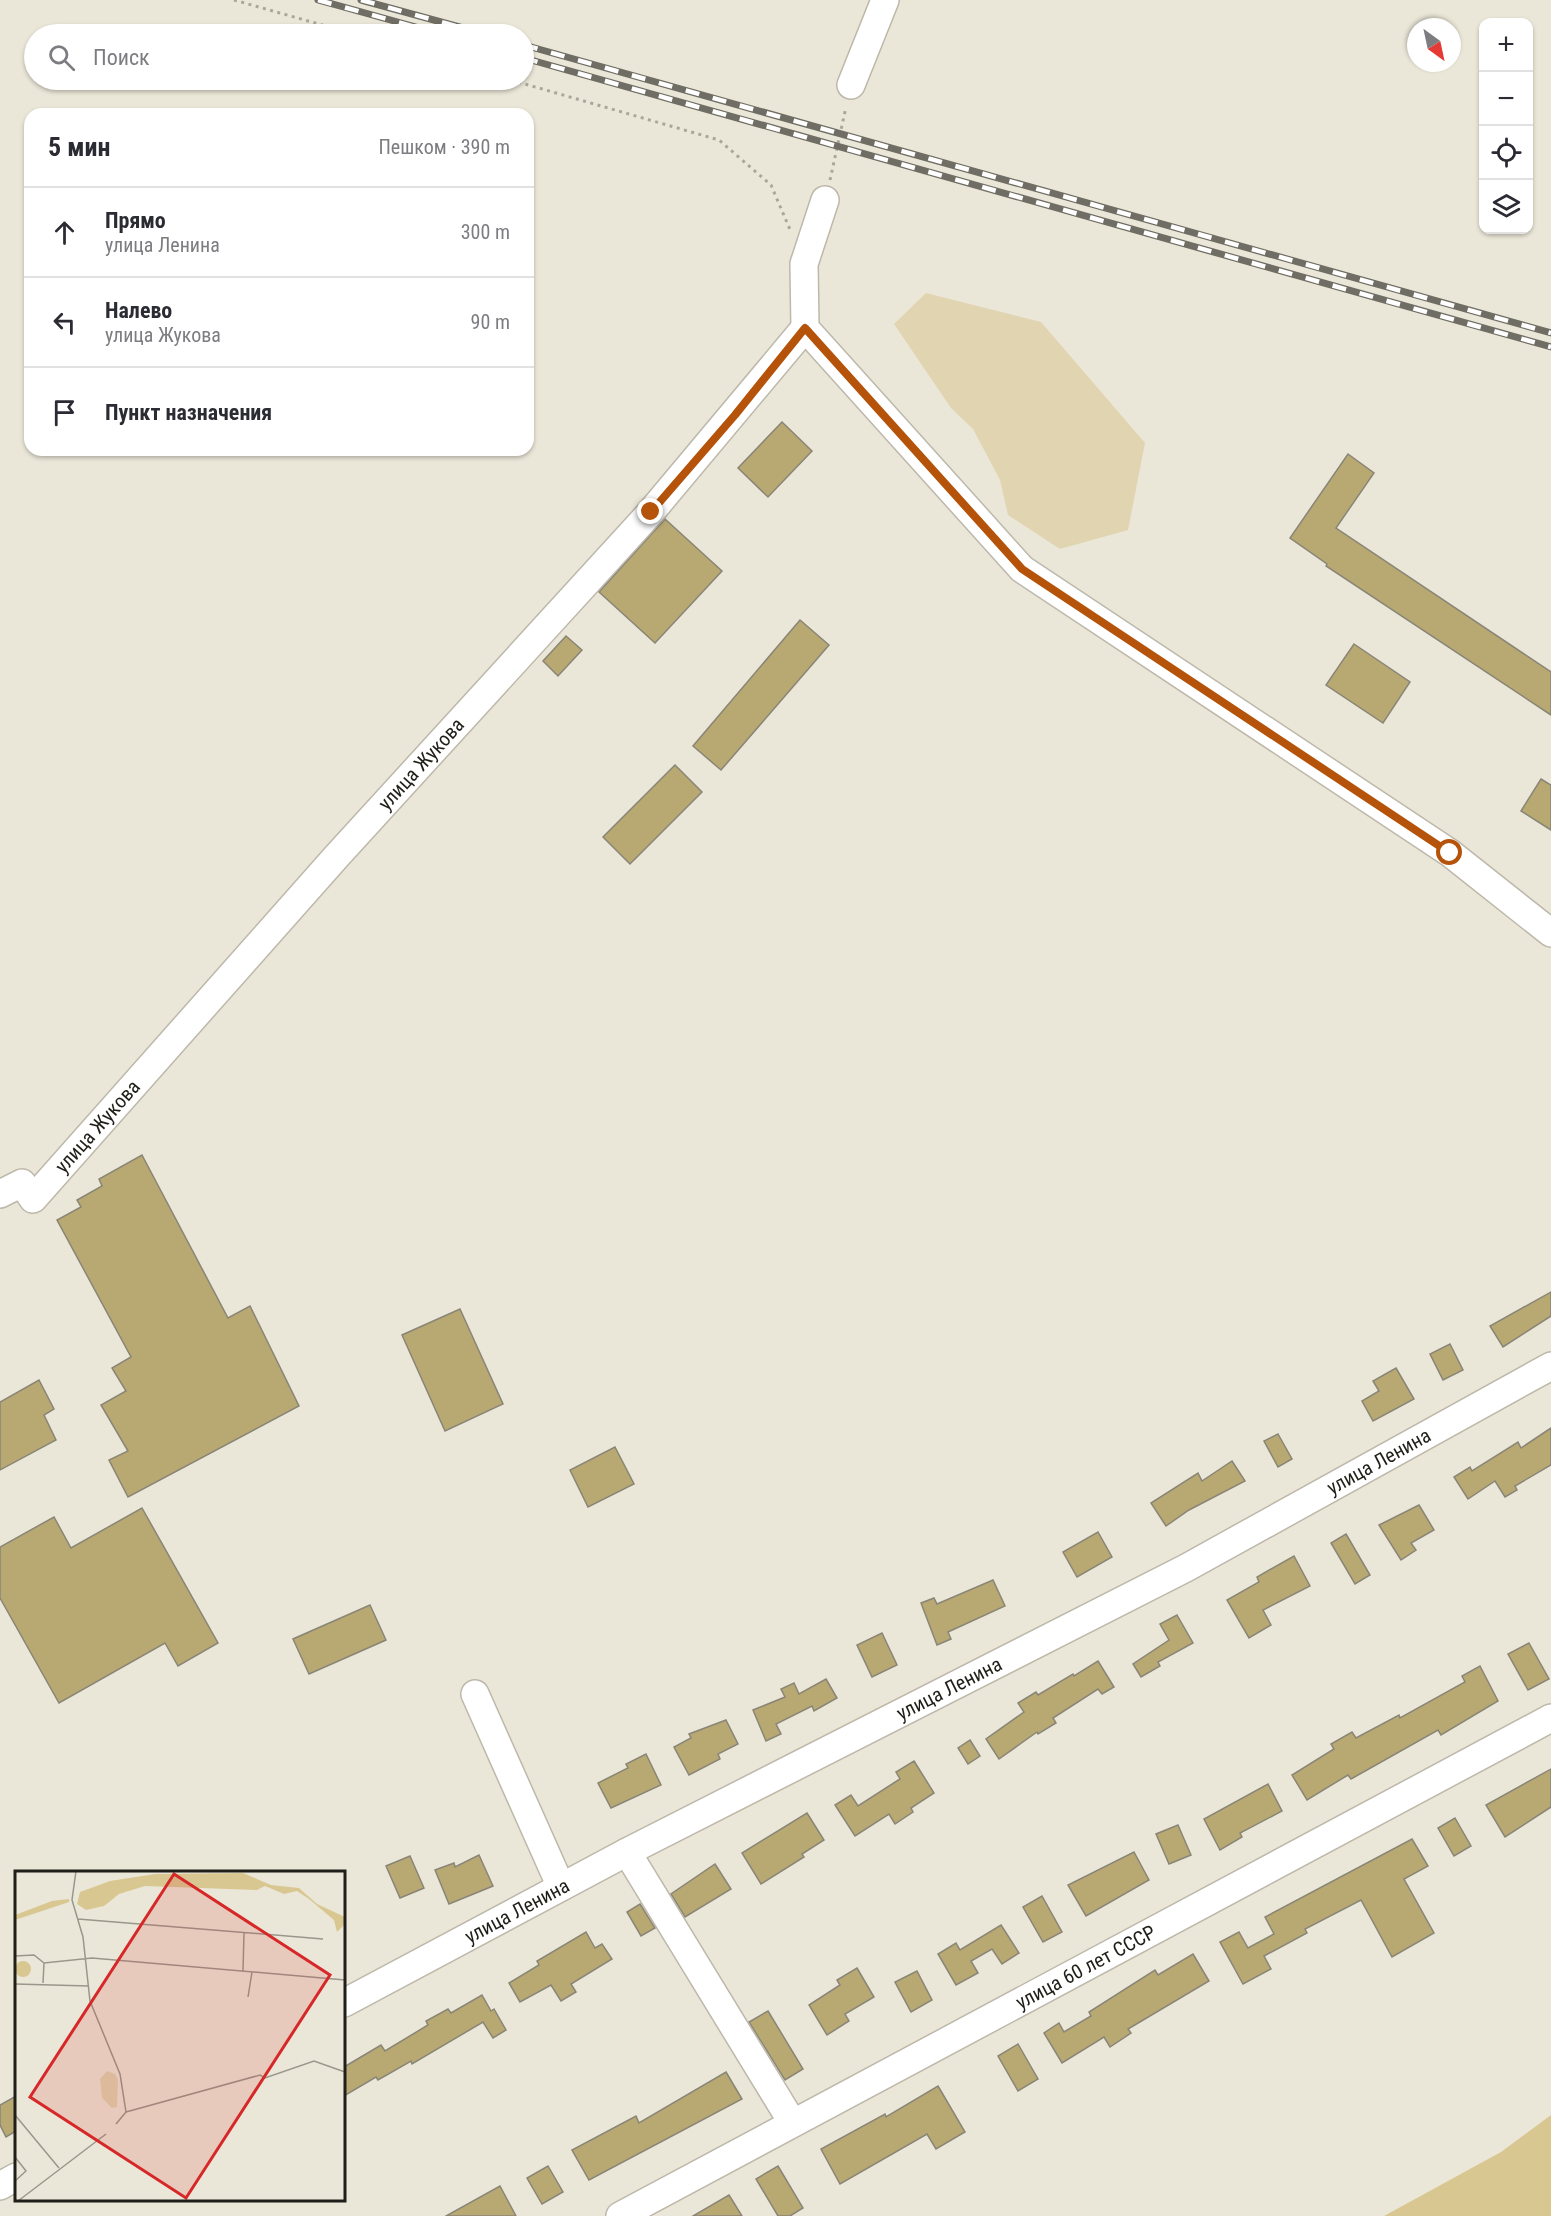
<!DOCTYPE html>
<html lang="ru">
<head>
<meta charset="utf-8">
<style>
  :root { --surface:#fff; --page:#f2f2f3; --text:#2b2b33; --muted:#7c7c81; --line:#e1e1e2 }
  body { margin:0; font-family:"Roboto Condensed",sans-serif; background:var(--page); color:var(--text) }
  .controls { position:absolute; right:18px; top:18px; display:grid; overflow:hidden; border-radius:12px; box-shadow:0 2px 4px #0004 }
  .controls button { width:54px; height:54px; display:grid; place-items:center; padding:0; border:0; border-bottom:2px solid var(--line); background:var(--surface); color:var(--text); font:30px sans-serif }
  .compass { position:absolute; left:1407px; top:18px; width:54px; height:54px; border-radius:50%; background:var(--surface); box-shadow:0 2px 4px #0004; rotate:147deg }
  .stop { position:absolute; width:18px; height:18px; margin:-14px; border:4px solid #b45309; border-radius:50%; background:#fff }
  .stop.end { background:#b45309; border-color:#fff; box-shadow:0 2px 6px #0008 }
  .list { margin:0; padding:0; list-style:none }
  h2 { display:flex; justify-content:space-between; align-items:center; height:78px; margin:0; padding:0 24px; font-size:26px }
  h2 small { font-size:20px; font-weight:400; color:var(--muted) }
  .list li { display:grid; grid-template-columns:39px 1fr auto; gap:18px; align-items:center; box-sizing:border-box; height:90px; padding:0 24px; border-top:2px solid var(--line) }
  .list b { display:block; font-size:22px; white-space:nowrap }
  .list p { margin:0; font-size:20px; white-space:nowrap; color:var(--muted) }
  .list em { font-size:20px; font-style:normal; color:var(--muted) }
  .icon { flex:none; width:33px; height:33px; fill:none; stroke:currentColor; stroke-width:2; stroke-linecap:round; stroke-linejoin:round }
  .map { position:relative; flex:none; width:1551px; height:2216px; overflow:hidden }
  .search { position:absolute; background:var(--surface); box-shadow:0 2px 4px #0004; left:24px; top:24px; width:510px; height:66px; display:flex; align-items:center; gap:15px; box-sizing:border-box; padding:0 21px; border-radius:33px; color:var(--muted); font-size:22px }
  .panel { position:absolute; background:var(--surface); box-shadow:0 2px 4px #0004; left:24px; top:108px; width:510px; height:348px; border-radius:18px }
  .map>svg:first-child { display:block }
</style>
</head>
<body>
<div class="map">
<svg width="1551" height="2216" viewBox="0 0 1551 2216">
  <rect width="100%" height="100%" fill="#ebe7d8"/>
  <polygon fill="#e0d4b1" points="926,293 1041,322 1145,443 1128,530 1060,549 1008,515 1000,480 973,429 951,408 894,324"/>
  <polygon fill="#d9c791" points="1551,2115 1551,2216 1384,2216 1501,2152"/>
  <g fill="#b8a872" stroke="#898577" stroke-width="1.5">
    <polygon points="782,422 812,451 768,497 738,468"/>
    <polygon points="1348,454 1374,473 1336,528 1551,672 1551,715 1326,566 1327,564 1290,538"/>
    <polygon points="665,519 722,571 655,643 599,592"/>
    <polygon points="800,620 829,645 721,770 693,746"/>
    <polygon points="566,636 582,650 558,676 543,661"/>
    <polygon points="1354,644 1410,682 1383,723 1326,685"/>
    <polygon points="675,765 702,792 630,864 603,837"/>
    <polygon points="1541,779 1551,785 1551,830 1521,811"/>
    <polygon points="142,1155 228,1318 250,1306 299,1406 128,1497 109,1460 128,1451 101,1405 126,1391 112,1368 131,1357 57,1220 81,1207 77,1200 102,1186 99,1179"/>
    <polygon points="1551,1292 1551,1316 1503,1347 1490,1326"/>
    <polygon points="460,1309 503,1404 445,1431 402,1335"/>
    <polygon points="1450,1344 1463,1370 1443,1380 1430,1354"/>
    <polygon points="1396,1368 1414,1399 1373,1421 1362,1401 1379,1391 1373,1381"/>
    <polygon points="39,1380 54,1409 44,1415 56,1440 0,1470 0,1402"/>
    <polygon points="1551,1428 1551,1465 1515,1486 1517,1490 1505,1497 1495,1481 1468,1499 1454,1477 1470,1467 1472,1471 1518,1442 1521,1448"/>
    <polygon points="1278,1434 1292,1459 1278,1467 1264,1441"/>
    <polygon points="615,1447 634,1484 588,1507 570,1470"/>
    <polygon points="1232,1461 1245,1481 1189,1510 1166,1526 1151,1503 1198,1473 1202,1481"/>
    <polygon points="1419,1505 1434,1530 1411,1543 1416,1550 1401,1560 1379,1525"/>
    <polygon points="142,1508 218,1643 178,1666 165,1643 59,1703 0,1598 0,1547 54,1517 71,1548"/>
    <polygon points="1098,1532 1112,1557 1077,1577 1063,1552"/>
    <polygon points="1346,1534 1370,1575 1355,1584 1331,1543"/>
    <polygon points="1294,1556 1310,1586 1263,1610 1271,1625 1249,1638 1227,1600 1259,1582 1257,1577"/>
    <polygon points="993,1580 1005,1606 948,1632 951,1639 937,1645 921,1603 934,1598 937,1604"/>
    <polygon points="370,1605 386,1640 309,1674 293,1639"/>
    <polygon points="1177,1615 1193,1643 1158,1662 1160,1666 1141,1677 1133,1664 1169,1640 1160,1624"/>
    <polygon points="882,1633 897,1665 872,1677 857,1645"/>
    <polygon points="1529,1643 1549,1679 1528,1690 1508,1654"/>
    <polygon points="1098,1661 1114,1687 1102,1694 1098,1689 1053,1718 1056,1723 1038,1734 1037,1732 999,1759 986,1739 1024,1712 1018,1703 1036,1692 1038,1695 1073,1674 1074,1676"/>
    <polygon points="1480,1666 1498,1701 1441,1735 1438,1730 1351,1779 1348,1775 1307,1800 1292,1775 1334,1749 1331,1744 1352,1732 1356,1738 1399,1715 1400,1718 1465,1682 1462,1676"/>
    <polygon points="826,1679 837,1698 814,1711 812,1706 776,1724 781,1734 766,1741 753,1710 785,1697 781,1689 794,1683 799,1694"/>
    <polygon points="726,1720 738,1744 718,1754 720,1759 689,1775 674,1747 691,1738 689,1734"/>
    <polygon points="970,1740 980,1756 968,1764 958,1748"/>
    <polygon points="646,1754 661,1785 611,1808 598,1783 628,1768 626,1764"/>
    <polygon points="914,1761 934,1793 911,1808 913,1812 895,1824 889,1814 855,1836 835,1805 851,1795 858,1806 900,1779 896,1772"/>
    <polygon points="1551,1769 1551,1807 1505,1837 1486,1805"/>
    <polygon points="1268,1784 1282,1811 1240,1833 1242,1837 1220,1850 1204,1819"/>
    <polygon points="807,1813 824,1840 802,1854 804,1857 761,1884 742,1853"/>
    <polygon points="1455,1818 1471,1846 1454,1856 1438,1828"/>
    <polygon points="1178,1825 1191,1855 1169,1864 1156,1834"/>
    <polygon points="1412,1839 1428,1866 1404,1879 1434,1933 1392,1957 1361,1900 1305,1929 1307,1933 1264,1956 1271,1969 1243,1984 1220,1942 1239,1932 1248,1948 1274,1934 1265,1917"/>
    <polygon points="1134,1852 1149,1880 1086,1916 1068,1885"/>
    <polygon points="479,1855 493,1886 449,1904 435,1870 454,1863 455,1867"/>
    <polygon points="410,1856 424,1888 400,1898 386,1866"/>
    <polygon points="715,1864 731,1889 685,1917 671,1894"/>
    <polygon points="1042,1896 1062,1932 1043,1942 1023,1907"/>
    <polygon points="640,1904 655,1928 641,1936 627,1912"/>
    <polygon points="1001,1925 1019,1953 1002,1964 992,1949 971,1961 978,1973 956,1985 938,1954 956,1943 960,1950"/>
    <polygon points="586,1932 595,1948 602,1944 612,1959 571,1984 576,1992 561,2001 551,1985 520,2002 509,1983 539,1965 537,1961"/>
    <polygon points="1193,1954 1209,1981 1128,2029 1131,2033 1110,2047 1104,2037 1062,2063 1044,2033 1059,2023 1064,2032 1091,2016 1089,2012 1155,1970 1158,1975"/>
    <polygon points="857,1968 874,1997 845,2014 849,2021 827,2035 809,2005 840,1985 837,1980"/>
    <polygon points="917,1971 932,2000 911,2012 895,1982"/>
    <polygon points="482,1995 491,2011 494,2009 506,2030 493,2038 483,2022 412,2064 411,2061 378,2080 376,2077 344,2096 344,2067 381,2045 385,2051 428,2025 426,2021 448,2009 451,2013"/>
    <polygon points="768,2011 803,2069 785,2080 749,2022"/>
    <polygon points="1018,2044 1038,2079 1018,2091 998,2056"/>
    <polygon points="726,2072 742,2099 589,2180 572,2150 636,2116 639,2123"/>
    <polygon points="938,2086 965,2132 936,2149 927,2134 840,2184 821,2149 885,2114 886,2117"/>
    <polygon points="16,2096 16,2131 6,2137 0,2125 0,2105"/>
    <polygon points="548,2166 563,2192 542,2204 527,2178"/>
    <polygon points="778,2166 803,2208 790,2216 778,2216 756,2179"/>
    <polygon points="500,2186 516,2216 446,2216"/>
    <polygon points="729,2195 742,2216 693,2216"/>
  </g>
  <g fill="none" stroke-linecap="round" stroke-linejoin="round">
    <defs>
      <g id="minor">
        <polyline points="851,85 885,0"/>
        <polyline points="825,200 804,264 805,328 1022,569 1450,853 1551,933"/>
        <path id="s1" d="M0,1194L22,1183L33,1199L336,857L651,512L805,328"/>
        <polyline points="475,1694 561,1887"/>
        <polyline points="627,1852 792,2122"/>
        <path id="s2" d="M344,2003L627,1852L1186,1568L1551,1366"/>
        <polyline points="0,2186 16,2177"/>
        <path id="s3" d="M620,2216L1551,1718"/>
      </g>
    </defs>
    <use href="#minor" stroke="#bdb8aa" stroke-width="30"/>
    <g stroke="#aaa79a" stroke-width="3" stroke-dasharray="3 4.5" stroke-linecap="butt">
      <polyline points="234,0 354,34"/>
      <polyline points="511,80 719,140 771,185 791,232"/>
      <polyline points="830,180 846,107"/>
    </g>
    <use href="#minor" stroke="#fff" stroke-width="27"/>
    <defs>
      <g id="rail">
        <polyline points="318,0 441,34"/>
        <polyline points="361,0 485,34"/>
        <polyline points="524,45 1551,333"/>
        <polyline points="524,58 1551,347"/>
      </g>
    </defs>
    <use href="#rail" stroke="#706e64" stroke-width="7"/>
    <use href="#rail" stroke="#fff" stroke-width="4.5" stroke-dasharray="14" stroke-linecap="butt"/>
  </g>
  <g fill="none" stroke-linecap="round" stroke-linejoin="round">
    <polyline stroke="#b45309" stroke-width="8" points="651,512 735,415 805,328 1022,569 1450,853"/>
  </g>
  <g text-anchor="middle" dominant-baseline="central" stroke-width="4.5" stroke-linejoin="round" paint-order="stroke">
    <g font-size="20" fill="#1f1e18" stroke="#fff">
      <text stroke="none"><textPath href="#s1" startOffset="627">улица Жукова</textPath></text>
      <text stroke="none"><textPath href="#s1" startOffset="141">улица Жукова</textPath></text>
      <text stroke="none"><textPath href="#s2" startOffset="1168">улица Ленина</textPath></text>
      <text stroke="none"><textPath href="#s2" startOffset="682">улица Ленина</textPath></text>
      <text stroke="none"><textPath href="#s2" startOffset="196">улица Ленина</textPath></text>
      <text stroke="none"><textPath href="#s3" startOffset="528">улица 60 лет СССР</textPath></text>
    </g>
  </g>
  <g transform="translate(15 1871)">
    <rect width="330" height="330" fill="#ebe7d8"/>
    <path d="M92,200L100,203L103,209L102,236L97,237L87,227L85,208Z" fill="#e0d4b1"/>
    <path d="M228,2L256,14L284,17L302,33L330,46V53L322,61L319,49L294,28L282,20L269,23L250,15L242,19L130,15L104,23L89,35L71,39L62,33L65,21L95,10L140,3ZM54,28V31L0,49V44L37,30ZM0 98a8 8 0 1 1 16 0a8 8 0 1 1-16 0Z" fill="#d9c791"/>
    <path fill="none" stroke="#99978b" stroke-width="1.5" d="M61,0L57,29L68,66L75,130L105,203L111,241L101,253M63,48L308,68M0,85L19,84L29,92L77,87L330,109M228,100L229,62M28,112L29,92M0,113L74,115M233,126L237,101M111,241L245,204L250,207L299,190L330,201M0,244L44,297M0,286L11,300L0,310M3,330L91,263"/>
    <path fill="#d62828" fill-opacity="0.15" stroke="#d62828" stroke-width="3" d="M159,3L315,104L171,327L15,226Z"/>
    <rect width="330" height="330" fill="none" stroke="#1f1e18" stroke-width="3"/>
  </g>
</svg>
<div class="controls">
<button>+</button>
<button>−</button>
<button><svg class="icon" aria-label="locate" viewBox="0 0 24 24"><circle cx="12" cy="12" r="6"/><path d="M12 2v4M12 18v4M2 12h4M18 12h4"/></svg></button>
<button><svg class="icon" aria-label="layers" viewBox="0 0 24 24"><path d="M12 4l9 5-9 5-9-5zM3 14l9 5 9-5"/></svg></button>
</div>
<svg class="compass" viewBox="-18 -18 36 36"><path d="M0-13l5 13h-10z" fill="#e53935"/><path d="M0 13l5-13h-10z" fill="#7c7c81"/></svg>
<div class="stop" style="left:1450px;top:853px"></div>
<div class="stop end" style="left:651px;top:512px"></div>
<div class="search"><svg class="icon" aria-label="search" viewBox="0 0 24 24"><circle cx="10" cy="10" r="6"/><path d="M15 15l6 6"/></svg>Поиск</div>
<section class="panel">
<h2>5 мин<small>Пешком · 390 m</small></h2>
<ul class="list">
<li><svg class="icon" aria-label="ahead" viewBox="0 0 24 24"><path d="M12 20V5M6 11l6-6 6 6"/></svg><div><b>Прямо</b><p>улица Ленина</p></div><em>300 m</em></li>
<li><svg class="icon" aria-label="left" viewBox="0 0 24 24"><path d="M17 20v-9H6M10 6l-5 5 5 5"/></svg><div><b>Налево</b><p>улица Жукова</p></div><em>90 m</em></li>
<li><svg class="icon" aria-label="arrive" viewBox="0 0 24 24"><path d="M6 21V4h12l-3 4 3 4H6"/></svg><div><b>Пункт назначения</b></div></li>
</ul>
</section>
</div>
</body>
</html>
